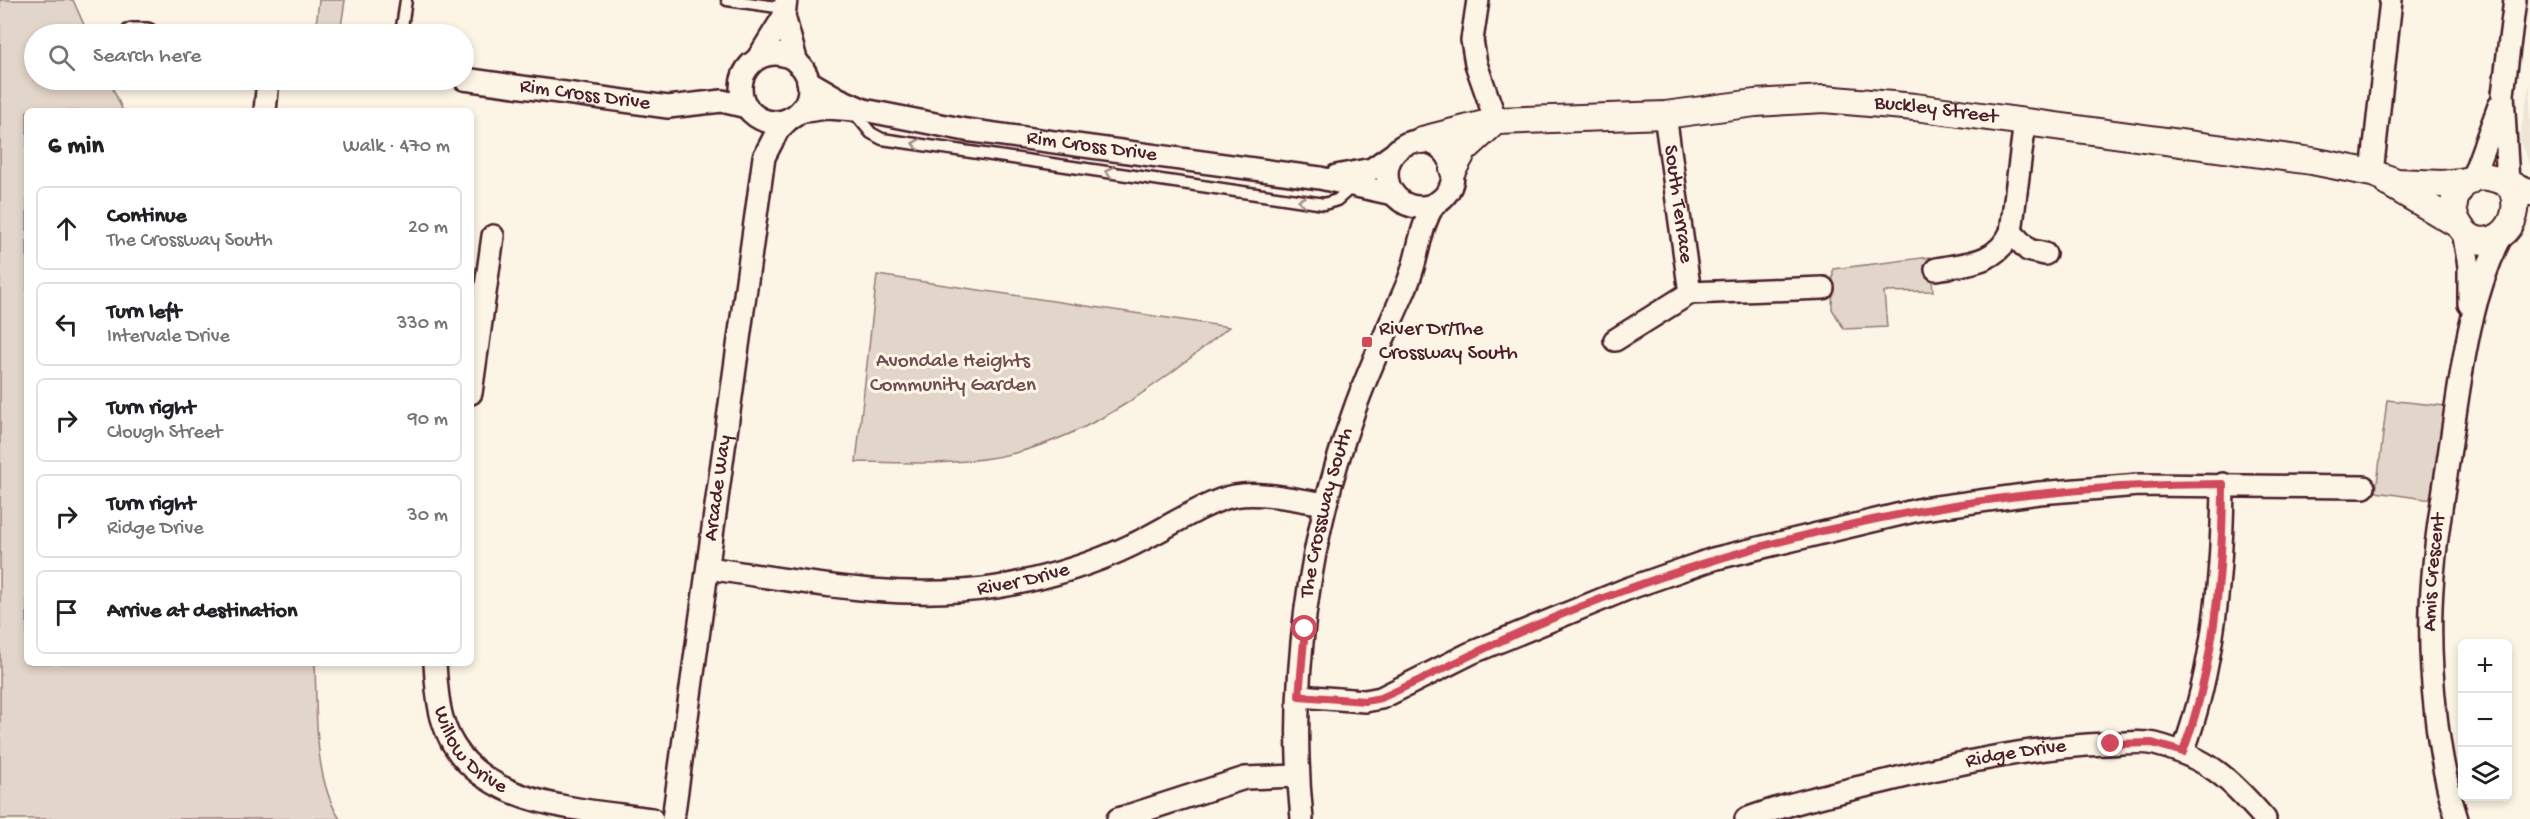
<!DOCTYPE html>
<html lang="en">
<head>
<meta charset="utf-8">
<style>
  :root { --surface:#fff; --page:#f6f6f6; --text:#202124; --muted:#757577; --line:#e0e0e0 }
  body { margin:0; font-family:"Gochi Hand",sans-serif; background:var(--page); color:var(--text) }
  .controls { position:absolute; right:18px; bottom:18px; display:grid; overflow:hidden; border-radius:9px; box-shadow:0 3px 9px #0003 }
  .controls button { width:54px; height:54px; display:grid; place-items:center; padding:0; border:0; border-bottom:2px solid var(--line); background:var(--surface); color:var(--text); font:30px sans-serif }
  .stop { position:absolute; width:18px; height:18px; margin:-14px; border:4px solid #d1495b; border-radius:50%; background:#fff }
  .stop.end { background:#d1495b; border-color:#fff; box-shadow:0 2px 6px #0008 }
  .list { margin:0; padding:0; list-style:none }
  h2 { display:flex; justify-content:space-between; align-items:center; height:78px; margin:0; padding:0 24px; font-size:26px }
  h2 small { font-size:20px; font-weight:400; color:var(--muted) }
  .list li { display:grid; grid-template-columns:39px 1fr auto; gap:18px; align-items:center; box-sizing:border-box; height:84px; margin:0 12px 12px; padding:0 12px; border:2px solid var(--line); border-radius:9px }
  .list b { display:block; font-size:22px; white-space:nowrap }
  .list p { margin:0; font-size:20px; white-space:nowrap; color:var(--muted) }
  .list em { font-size:20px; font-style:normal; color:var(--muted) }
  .icon { flex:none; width:33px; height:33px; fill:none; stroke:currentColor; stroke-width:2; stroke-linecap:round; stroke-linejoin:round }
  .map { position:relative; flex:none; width:2530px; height:819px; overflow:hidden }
  .search { position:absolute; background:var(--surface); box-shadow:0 3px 9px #0003; left:24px; top:24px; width:450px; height:66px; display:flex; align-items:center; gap:15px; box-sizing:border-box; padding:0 21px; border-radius:33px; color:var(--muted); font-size:22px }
  .panel { position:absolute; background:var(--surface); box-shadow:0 3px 9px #0003; left:24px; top:108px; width:450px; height:558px; border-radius:9px }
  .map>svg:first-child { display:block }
</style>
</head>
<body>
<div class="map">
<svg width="2530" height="819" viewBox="0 0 2530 819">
  <rect width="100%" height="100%" fill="#fcf5e5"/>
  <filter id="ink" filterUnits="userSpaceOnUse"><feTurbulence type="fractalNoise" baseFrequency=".0167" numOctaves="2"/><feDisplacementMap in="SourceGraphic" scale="12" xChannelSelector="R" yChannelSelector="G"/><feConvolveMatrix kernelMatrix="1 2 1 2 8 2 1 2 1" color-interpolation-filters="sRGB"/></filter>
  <g filter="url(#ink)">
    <polygon fill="#eee5d7" points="2530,81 2530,164 2519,140"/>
    <g fill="#e2d5ca" stroke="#967a7a" stroke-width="1.5">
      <path d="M0,0H73L88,34H34V80H109L123,111H27V663H315C317,711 313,778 340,819H0Z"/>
      <polygon points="319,0 345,0 340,34 315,34"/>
      <polygon points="1930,257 1933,291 1884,292 1887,327 1844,329 1832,309 1833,269"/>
      <path d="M877,275L1229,327C1165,380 1097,432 1015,453C963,466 908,463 856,462Z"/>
      <polygon points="2387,400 2445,406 2432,500 2376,492"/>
    </g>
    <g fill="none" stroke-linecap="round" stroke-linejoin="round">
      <defs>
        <g id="service">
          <polyline points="727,0 784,8"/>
          <polyline points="401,34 406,0"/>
          <polyline points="852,110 871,133 882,139 1324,204 1337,200 1354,185"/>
        </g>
        <g id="minor">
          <polyline points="786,0 784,16 797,63"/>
          <polyline points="1478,0 1472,40 1476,64 1496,121"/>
          <polyline points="132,34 147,34"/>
          <circle cx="775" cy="88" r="34"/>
          <polyline points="758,58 784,16"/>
          <path id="s1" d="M464,79L668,107L722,101L747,107"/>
          <path id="s2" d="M808,81L839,99L864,110L966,130L1320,178L1393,194"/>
          <polyline points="265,111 268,80"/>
          <polyline points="799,112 827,108 855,110"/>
          <path id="s3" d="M1665,115L1690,293"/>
          <circle cx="1420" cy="174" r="33"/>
          <polyline points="2372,173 2391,0"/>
          <polyline points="1336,176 1372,169 1392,155"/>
          <polyline points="2472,179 2499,106"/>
          <polyline points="2508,183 2503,94 2515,0"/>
          <polyline points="2463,231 2469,266 2469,304"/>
          <polyline points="2011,232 2028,250 2045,254"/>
          <path d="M1936,269C1968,263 1996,264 2011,232L2025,121"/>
          <polyline points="1615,340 1690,293 1823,288"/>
          <polyline points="471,393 493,236"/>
          <path id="s4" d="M708,568C802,582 903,602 997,587C1042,579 1091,565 1132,545C1158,533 1209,500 1234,496C1262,491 1297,500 1325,504"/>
          <path id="s5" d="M435,663C436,681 437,700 442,718C467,807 577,808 652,819"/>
          <polyline points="1299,696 1365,701 1381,698 1471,653 1627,589 1713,559 1922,509 2039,493 2139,485 2364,487"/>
          <path d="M2183,752C2214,668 2222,574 2223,484"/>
          <path id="s6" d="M673,819L764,157L778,130L790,118"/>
          <polyline points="1118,819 1245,778 1297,776"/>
          <path id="s7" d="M1302,819C1288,683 1308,539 1354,411C1369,368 1389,327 1407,285C1419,257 1418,231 1434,204"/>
          <path id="s8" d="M1746,819C1792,802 1839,792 1886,781C1958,763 2031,747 2106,744C2121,744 2140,740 2155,744C2209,758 2230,779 2265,819"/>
          <path id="s9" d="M2457,819C2437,759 2429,670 2431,607C2433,550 2444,492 2452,435C2462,368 2470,298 2501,237"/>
        </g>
        <g id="tertiary">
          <path id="s10" d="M1422,140L1496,121L1665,115L1755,103L1824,99L1915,107L2312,161L2372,173L2397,182L2442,184L2469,181"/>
          <polyline points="1453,169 1464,150 1489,127"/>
          <polyline points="2390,184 2459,225"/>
          <path d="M2511,186C2530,228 2482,262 2459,225C2453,216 2452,204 2457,194C2474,160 2506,185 2530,192"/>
        </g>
      </defs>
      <use href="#service" stroke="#4a1f2b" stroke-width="15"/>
      <use href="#minor" stroke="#4a1f2b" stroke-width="26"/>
      <use href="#tertiary" stroke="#4a1f2b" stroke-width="30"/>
      <use href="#service" stroke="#fcf5e5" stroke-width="10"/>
      <use href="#minor" stroke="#fcf5e5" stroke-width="21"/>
      <use href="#tertiary" stroke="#fcf5e5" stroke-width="26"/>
    </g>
    <defs><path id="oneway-chevron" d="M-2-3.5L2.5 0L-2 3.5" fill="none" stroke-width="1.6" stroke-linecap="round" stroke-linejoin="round" transform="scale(1.5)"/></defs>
    <g stroke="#a38a88">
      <use href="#oneway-chevron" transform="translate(916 144) rotate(-171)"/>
      <use href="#oneway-chevron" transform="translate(1109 172) rotate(-172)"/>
      <use href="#oneway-chevron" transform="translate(1302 201) rotate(-171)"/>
    </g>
  </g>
  <g fill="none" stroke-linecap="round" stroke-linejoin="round" filter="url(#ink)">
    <path stroke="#d1495b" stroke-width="8" d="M1305,629L1299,696L1365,701L1381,698C1435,674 1486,646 1541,623C1757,532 1988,484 2223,484C2223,574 2214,668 2183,752L2152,743L2111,744"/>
  </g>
  <rect fill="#d1495b" stroke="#fcf5e5" stroke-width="2" x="1361" y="336" width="12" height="12" rx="3"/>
  <g text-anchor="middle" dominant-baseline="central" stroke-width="6" stroke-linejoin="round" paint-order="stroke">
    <g font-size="21" fill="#4a1f2b" stroke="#fcf5e5">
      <text stroke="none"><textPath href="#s1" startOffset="122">Rim Cross Drive</textPath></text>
      <text stroke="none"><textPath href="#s10" startOffset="518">Buckley Street</textPath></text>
      <text stroke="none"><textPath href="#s2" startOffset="294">Rim Cross Drive</textPath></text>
      <text stroke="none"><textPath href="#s3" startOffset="90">South Terrace</textPath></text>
      <text stroke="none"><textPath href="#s6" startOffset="334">Arcade Way</textPath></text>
      <text stroke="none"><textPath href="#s7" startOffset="309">The Crossway South</textPath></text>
      <text stroke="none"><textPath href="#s9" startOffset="249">Amis Crescent</textPath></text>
      <text stroke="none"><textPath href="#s4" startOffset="318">River Drive</textPath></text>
      <text stroke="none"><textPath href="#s5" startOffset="99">Willow Drive</textPath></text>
      <text stroke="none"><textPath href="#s8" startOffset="278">Ridge Drive</textPath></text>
    </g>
    <g font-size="21" fill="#4a1f2b" stroke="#fcf5e5" text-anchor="start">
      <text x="1379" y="330">River Dr/The<tspan x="1379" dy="24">Crossway South</tspan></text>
    </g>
    <g font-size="21" fill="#704c53" stroke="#fcf5e5">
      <text x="953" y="362">Avondale Heights<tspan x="953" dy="24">Community Garden</tspan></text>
    </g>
  </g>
</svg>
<div class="controls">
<button>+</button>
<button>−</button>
<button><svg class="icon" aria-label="layers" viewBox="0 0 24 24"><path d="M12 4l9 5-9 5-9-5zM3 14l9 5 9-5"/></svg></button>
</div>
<div class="stop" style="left:1305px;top:629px"></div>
<div class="stop end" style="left:2111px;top:744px"></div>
<div class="search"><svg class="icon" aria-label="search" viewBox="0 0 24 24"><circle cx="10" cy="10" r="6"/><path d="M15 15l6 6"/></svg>Search here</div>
<section class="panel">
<h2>6 min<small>Walk · 470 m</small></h2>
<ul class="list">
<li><svg class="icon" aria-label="ahead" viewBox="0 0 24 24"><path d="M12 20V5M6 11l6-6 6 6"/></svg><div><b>Continue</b><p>The Crossway South</p></div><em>20 m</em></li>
<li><svg class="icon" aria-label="left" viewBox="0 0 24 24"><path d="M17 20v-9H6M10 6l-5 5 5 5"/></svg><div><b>Turn left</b><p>Intervale Drive</p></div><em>330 m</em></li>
<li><svg class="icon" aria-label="right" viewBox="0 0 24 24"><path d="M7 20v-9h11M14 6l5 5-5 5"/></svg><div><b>Turn right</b><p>Clough Street</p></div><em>90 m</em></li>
<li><svg class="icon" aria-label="right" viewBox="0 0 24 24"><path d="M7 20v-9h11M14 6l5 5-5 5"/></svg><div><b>Turn right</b><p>Ridge Drive</p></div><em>30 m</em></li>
<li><svg class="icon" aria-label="arrive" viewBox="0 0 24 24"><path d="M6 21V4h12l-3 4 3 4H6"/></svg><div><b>Arrive at destination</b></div></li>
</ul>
</section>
</div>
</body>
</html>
